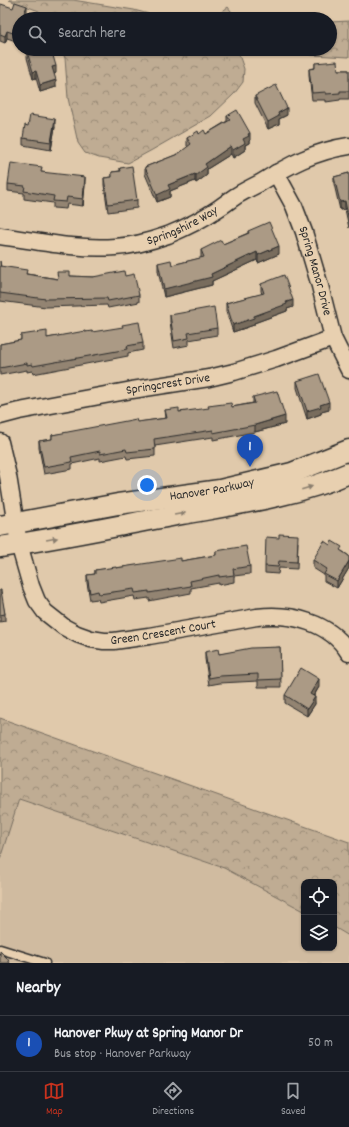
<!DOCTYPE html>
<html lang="en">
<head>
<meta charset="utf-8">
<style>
  :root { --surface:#171b24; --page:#20242c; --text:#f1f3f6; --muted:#9ea1a6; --line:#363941; --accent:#c8321e }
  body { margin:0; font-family:Dekko,sans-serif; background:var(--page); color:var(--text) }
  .controls { position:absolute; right:12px; bottom:12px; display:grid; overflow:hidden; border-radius:8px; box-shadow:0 1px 3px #0004 }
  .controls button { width:36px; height:36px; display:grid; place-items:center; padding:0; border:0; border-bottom:1px solid var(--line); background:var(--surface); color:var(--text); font:20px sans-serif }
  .you { position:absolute; left:147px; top:485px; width:14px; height:14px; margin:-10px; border:3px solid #fff; border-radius:50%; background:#1a73e8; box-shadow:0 0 0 6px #1a73e833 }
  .badge { display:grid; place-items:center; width:26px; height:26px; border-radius:50%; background:var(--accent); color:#fff; font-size:13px; font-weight:700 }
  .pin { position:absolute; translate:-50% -33px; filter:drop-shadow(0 1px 2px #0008) }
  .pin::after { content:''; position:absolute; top:21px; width:14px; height:12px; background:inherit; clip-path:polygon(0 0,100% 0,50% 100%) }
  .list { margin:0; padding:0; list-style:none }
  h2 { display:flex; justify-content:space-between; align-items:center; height:52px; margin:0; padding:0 16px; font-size:17px }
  h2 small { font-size:13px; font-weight:400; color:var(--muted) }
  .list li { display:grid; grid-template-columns:26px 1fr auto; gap:12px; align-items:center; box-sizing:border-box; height:56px; padding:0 16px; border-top:1px solid var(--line) }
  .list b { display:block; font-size:15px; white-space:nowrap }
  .list p { margin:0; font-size:13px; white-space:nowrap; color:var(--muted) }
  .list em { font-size:13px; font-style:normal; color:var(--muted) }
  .icon { flex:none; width:22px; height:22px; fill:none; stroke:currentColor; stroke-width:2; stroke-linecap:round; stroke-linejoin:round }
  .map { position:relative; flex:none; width:349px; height:963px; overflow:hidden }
  .search { position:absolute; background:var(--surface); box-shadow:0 1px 3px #0004; left:12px; right:12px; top:12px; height:44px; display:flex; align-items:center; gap:10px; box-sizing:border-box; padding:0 14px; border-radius:22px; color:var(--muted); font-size:15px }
  .sheet { height:108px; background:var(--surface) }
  nav { display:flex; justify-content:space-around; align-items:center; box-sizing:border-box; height:56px; border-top:1px solid var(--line); background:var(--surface); font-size:11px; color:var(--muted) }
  nav a { display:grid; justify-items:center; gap:2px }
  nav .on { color:var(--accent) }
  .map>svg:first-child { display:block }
</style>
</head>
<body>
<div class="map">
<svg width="349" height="963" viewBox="0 0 349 963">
  <defs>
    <pattern id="forest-crowns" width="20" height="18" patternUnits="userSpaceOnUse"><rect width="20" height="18" fill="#bfac93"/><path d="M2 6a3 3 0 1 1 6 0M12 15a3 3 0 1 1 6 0" fill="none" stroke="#9b8c78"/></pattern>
  </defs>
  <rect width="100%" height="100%" fill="#e0c9ab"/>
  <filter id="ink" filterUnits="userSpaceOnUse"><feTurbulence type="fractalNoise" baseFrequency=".025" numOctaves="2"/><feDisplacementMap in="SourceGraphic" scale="8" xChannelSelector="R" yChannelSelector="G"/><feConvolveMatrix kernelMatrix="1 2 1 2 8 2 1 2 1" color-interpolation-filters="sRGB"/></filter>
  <g filter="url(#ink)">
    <polygon fill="#d0bba0" points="19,799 224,868 304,911 304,948 334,948 334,927 349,936 349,963 0,963 0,859"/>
    <g fill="url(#forest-crowns)" stroke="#756c5f">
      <polygon points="9,0 73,0 134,10 167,19 44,19 39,11"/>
      <polygon points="228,7 234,15 236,19 216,19 220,13"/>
      <polygon points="349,21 349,57 312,55 291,49 330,49 330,22"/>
      <polygon points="61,49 237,49 244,69 243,82 234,94 211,116 152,150 128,163 99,158 85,153 78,143 68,98 65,58"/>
      <polygon points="0,718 349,842 349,936 334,927 334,882 304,882 304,911 224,868 19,799 0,859"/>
    </g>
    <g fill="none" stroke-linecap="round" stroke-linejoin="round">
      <defs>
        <polyline id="service" points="0,949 45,963"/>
        <g id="minor">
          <path id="s1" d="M276,173L294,206L304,232L320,286L333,338L349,370"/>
          <path id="s2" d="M0,236C37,241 77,250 115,247C133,246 151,241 168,235C185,228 203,219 219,208C225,204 230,200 236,196C244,191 252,187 260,183C289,165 315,151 349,146"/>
          <path id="s3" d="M0,416L19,411L132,390L209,378L234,372L276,359L333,338"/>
          <path id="s4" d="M0,442L8,476L19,544L31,586L37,601L45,612L64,627L77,634L91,639L104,641H114L149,636L257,617C291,613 330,622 349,653"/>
        </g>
        <g id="tertiary">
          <path id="s5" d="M0,526L118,504L220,490L292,473L349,450"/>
          <path d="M0,547C61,538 121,525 182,514C238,504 297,496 349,473"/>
        </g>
      </defs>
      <use href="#service" stroke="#2b2b2b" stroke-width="11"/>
      <use href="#minor" stroke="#2b2b2b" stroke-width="19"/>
      <use href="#tertiary" stroke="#2b2b2b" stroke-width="23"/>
      <use href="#service" stroke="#e8d0b0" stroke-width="8"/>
      <use href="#minor" stroke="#e8d0b0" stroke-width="16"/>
      <use href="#tertiary" stroke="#e8d0b0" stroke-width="20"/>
    </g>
    <g fill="#938472" stroke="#2b2b2b">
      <polygon points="0,8 26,14 31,19 19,19 19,42 7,38 5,43 0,41"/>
      <polygon points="27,51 56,73 54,74 56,87 40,92 36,78 33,79 27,58"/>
      <polygon points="315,63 338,70 349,70 349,99 340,99 340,100 326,102 326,100 312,100 309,76 309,69 315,68"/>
      <polygon points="255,96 287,115 279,119 279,124 268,129 255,103"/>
      <polygon points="227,116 250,140 249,141 249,143 245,145 245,150 233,158 231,154 207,169 207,175 196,183 195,181 170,191 170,197 157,202 145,174 145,167 178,154 188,147 187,146 187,138 199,134 206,134 227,121"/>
      <polygon points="55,127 51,150 23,145 23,138"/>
      <polygon points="120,168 137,200 137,208 108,212 104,185 104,178 112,177 112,172 120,171"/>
      <polygon points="42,172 85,185 83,206 67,204 66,209 53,208 53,203 24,199 24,193 8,191 8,184"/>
      <polygon points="349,173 349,228 345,209 340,210 334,184 334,177"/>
      <polygon points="248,231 279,254 258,263 257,260 212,281 212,285 164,297 158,271 158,263 172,265 201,258 201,250 223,244 248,233"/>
      <polygon points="0,261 1,267 27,274 58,279 70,276 93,277 125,276 139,295 139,302 108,308 107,305 46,307 0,301"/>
      <polygon points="261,284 293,307 287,309 287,311 254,323 254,325 233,332 226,311 226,303 262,294 261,291"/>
      <polygon points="170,315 217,328 217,335 189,340 189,345 174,348 170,322"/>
      <polygon points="85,332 92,332 143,343 143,350 128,353 128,356 33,374 32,371 27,372 27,370 0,375 0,344 21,340 21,335 47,338"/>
      <polygon points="297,381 329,410 321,412 321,414 307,419 297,388"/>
      <polygon points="253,397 285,424 255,432 213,440 213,437 155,446 155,456 127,459 126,456 100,461 100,458 72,464 72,469 44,474 39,448 39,441 52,439 52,435 166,418 165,410 179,412 232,407 253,403"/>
      <polygon points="298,542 297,569 279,568 278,574 265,573 265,566"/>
      <polygon points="216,551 250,566 250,574 234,576 234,582 219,585 219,583 191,588 191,593 149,601 149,598 135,600 134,596 99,602 98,599 90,600 87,583 87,575 95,574 95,570 181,561 216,555"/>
      <polygon points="342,551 349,556 349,568 337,588 324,581 324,575 313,568 313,560"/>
      <polygon points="0,590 5,614 5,621 0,622"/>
      <polygon points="280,647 281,687 258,687 258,681 220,683 209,685 205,659 205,652 219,654"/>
      <polygon points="319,687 314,696 315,704 307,716 285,703 285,695"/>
    </g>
    <g fill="#786c5d" stroke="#2b2b2b">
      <polygon points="27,6 27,13 25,19 24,13"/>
      <polygon points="7,31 7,38 5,43 5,36"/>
      <polygon points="56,66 56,73 52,74 52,67"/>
      <polygon points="36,71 36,78 33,79 33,72"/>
      <polygon points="56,80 56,87 40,92 40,85"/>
      <polygon points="287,108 287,115 279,119 279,124 268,129 268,122 278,113"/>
      <polygon points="55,119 55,127 51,150 51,142"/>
      <polygon points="250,133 250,140 249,141 249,143 245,145 245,150 233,158 233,150 243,139"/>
      <polygon points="231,146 231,154 207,169 207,175 196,183 196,175 205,164"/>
      <polygon points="195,174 195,181 170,191 170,197 157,202 157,195 168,185"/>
      <polygon points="85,177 85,185 83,206 83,199"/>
      <polygon points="345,201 345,209 340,210 340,202"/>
      <polygon points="279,246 279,254 258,263 258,255"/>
      <polygon points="257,252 257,260 212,281 212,285 164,297 164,289 211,274"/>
      <polygon points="293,300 293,307 287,309 287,311 254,323 254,325 233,332 233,325"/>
      <polygon points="329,402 329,410 321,412 321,414 307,419 307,411 320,405"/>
      <polygon points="285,416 285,424 255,432 255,425"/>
      <polygon points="349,561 349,568 337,588 337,581"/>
      <polygon points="319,679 319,687 310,701 310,694"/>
      <polygon points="315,697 315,704 307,716 307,709"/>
    </g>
    <g fill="#ab9a85" stroke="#2b2b2b">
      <polygon points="15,2 27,6 24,13 31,15 30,19 19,19 19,35 7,31 5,36 0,34 0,8 1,4 13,8"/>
      <polygon points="34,49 51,49 56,66 52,67 56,80 40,85 36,71 33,72 27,51"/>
      <polygon points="337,61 338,70 349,70 349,91 340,91 340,93 326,94 326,92 312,93 309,69 315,68 315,63"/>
      <polygon points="276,85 287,108 278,113 279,116 268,122 255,96"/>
      <polygon points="237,110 250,133 248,134 249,136 243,139 245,143 233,150 231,146 205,164 207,167 196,175 195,174 168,185 170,189 157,195 145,167 178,154 191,144 187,138 198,131 199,134 204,130 206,134 230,120 227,116"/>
      <polygon points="30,115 55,119 51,142 23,138 25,125 28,126"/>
      <polygon points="11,163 42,167 41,172 85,177 83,199 67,197 66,202 53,201 54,196 24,191 25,186 8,184"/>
      <polygon points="132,166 137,200 108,204 104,178 112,177 112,172 121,171 120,168"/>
      <polygon points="349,173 349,221 345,201 340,202 334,177"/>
      <polygon points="269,222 279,246 258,255 257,252 211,274 212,277 164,289 158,263 171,260 172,265 204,257 201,250 221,240 223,244 249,233 248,231"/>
      <polygon points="0,266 27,270 26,274 58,279 57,272 70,272 70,276 93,277 124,271 125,276 134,274 139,295 108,301 107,298 46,299 0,293"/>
      <polygon points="284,275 293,300 286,302 287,304 254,316 254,318 233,325 226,303 264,293 261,284"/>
      <polygon points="214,307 217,328 188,333 189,338 174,341 170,315"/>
      <polygon points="139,322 143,343 127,346 128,349 33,366 32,364 27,365 27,363 0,368 0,344 21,340 21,335 47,331 47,338 85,331 85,332 92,331 92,332 123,327 122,325"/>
      <polygon points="319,374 329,402 320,405 321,407 307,411 297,381"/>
      <polygon points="277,391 285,416 255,425 213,433 213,430 154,439 155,449 127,452 126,449 100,454 100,451 71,457 72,462 44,467 39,441 52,439 52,435 126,421 136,419 137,422 167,418 165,410 179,408 179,412 209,408 208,406 231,403 232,407 255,403 253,397"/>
      <polygon points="279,534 298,535 297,562 279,561 278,567 265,566 266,537 279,538"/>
      <polygon points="324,541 330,545 332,541 342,547 340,550 349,556 349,561 337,581 324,574 327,569 313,560"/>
      <polygon points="246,546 250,566 233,569 234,575 219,577 219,575 190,581 191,586 149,593 149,591 135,593 134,589 99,594 98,591 90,593 87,575 95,574 95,570 116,567 116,568 181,558 181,561 216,555 216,551"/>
      <polygon points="0,590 1,590 5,614 0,615"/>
      <polygon points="280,647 281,679 258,680 258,674 220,676 209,678 205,652 218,649 219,654 251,648"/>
      <polygon points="301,668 319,679 310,694 315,697 307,709 285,695"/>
      <polygon points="0,951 7,958 10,963 0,963"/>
    </g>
    <defs><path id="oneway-solid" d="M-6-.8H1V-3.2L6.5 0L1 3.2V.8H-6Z"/></defs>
    <g fill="#8a7e6e">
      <use href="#oneway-solid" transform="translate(307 488) rotate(-17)"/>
      <use href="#oneway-solid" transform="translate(180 514) rotate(-10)"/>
      <use href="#oneway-solid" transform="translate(52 539) rotate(-10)"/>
    </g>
  </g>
  <g text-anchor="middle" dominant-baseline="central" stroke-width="4" stroke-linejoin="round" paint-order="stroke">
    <g font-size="13" fill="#2b2b2b" stroke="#e8d0b0">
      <text stroke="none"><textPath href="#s2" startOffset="187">Springshire Way</textPath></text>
      <text stroke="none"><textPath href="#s1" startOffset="106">Spring Manor Drive</textPath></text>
      <text stroke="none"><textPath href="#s3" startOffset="171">Springcrest Drive</textPath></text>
      <text stroke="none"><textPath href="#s5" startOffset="215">Hanover Parkway</textPath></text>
      <text stroke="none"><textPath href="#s4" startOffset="304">Green Crescent Court</textPath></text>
    </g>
  </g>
</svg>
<div class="controls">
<button><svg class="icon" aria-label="locate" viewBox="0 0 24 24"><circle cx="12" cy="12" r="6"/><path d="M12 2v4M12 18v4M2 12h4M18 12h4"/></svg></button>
<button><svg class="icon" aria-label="layers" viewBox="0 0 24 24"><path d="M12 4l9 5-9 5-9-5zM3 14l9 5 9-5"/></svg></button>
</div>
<div class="you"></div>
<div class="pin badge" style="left:250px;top:467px;background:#1a4fb4">1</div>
<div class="search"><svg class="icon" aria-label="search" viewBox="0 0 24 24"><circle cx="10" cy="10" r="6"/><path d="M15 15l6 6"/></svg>Search here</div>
</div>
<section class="sheet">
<h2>Nearby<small></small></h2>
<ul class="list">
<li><span class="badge" style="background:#1a4fb4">1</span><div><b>Hanover Pkwy at Spring Manor Dr</b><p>Bus stop · Hanover Parkway</p></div><em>50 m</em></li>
</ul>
</section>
<nav>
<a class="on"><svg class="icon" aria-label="map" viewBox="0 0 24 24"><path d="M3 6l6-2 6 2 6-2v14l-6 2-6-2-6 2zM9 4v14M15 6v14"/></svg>Map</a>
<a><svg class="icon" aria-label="directions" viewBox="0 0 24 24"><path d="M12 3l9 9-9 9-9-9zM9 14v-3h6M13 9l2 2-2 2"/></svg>Directions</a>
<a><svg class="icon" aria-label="saved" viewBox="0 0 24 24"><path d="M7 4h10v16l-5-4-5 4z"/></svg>Saved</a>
</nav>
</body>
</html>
